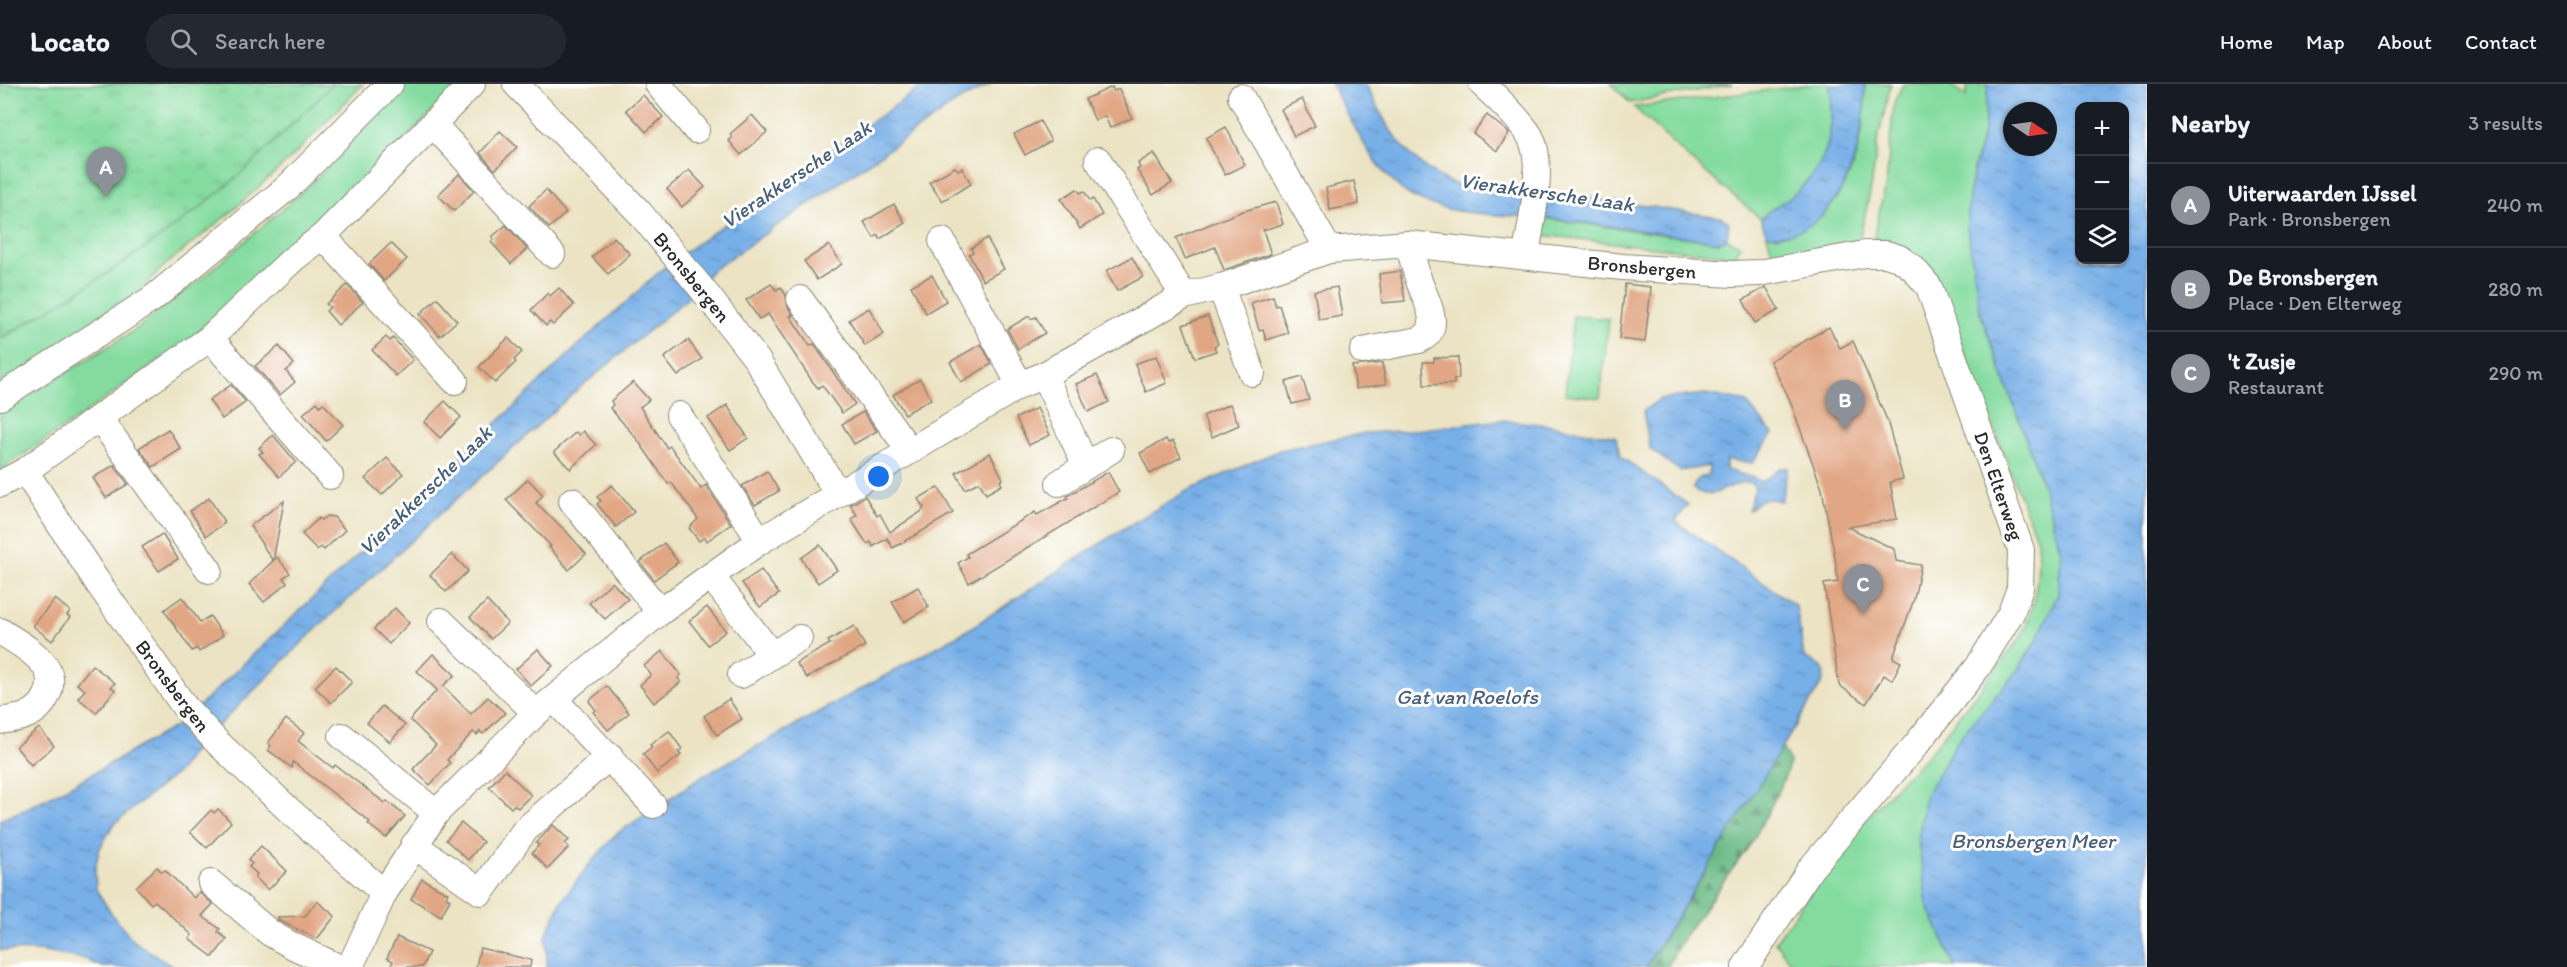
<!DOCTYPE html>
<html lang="en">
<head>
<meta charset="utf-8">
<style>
  :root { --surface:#171b24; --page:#242831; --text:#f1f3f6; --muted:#9ea1a6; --line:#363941; --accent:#8c9099 }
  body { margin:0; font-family:Itim,sans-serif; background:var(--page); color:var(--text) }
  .controls { position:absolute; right:18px; top:18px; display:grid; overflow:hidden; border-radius:12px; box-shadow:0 2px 4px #0004 }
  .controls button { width:54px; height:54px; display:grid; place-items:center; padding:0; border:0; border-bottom:2px solid var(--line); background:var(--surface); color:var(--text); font:30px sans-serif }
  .compass { position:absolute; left:2003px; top:18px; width:54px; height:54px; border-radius:50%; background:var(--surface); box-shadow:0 2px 4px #0004; rotate:103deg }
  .you { position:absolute; left:879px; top:393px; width:21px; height:21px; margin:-15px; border:4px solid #fff; border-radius:50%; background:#1a73e8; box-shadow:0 0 0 9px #1a73e833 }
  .badge { display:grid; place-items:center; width:39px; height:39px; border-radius:50%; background:var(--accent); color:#fff; font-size:20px; font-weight:700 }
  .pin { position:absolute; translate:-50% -50px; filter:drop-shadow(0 2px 3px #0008) }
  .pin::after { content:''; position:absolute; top:32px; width:21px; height:18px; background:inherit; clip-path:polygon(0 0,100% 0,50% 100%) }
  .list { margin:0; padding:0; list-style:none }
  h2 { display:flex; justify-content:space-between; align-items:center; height:78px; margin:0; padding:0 24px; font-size:26px }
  h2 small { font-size:20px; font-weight:400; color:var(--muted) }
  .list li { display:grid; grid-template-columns:39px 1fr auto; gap:18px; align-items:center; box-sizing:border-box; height:84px; padding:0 24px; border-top:2px solid var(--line) }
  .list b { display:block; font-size:22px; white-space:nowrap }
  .list p { margin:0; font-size:20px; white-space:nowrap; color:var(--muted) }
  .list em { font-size:20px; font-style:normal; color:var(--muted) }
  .icon { flex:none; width:33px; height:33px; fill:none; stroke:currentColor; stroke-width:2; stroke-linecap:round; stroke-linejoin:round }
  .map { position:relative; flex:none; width:2147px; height:883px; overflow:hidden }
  header { display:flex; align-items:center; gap:36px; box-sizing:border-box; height:84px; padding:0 30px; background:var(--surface); border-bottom:2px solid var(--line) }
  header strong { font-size:28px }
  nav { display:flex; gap:33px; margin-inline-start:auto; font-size:21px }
  .search { width:420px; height:54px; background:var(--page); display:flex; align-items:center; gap:15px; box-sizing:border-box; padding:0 21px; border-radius:33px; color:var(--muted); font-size:22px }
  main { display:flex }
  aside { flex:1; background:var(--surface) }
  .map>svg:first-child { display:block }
</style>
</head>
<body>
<header>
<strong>Locato</strong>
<div class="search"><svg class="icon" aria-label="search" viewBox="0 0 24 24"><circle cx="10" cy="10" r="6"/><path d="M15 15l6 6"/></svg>Search here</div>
<nav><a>Home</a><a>Map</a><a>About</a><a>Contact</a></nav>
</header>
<main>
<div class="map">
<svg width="2147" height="883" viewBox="0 0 2147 883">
  <defs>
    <pattern id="forest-firs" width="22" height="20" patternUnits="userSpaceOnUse" patternTransform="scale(1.5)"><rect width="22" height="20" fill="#6bbb86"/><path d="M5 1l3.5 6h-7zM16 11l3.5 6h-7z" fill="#58986e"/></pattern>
    <pattern id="park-tufts" width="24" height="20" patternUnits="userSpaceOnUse" patternTransform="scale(1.5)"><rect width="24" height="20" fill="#84db9f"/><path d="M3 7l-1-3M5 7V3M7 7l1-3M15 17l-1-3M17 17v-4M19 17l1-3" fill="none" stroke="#72bc89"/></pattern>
    <pattern id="water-ripples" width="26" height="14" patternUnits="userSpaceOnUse" patternTransform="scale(1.5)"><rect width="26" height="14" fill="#77afe7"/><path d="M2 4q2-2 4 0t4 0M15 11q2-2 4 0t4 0" fill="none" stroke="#628fbb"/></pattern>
  </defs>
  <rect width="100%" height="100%" fill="#fff"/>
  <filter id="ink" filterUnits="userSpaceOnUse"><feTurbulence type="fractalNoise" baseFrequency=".0167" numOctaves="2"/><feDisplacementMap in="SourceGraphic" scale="12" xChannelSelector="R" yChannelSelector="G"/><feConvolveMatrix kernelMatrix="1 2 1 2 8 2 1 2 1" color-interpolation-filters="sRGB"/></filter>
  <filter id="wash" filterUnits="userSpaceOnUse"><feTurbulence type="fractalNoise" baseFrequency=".008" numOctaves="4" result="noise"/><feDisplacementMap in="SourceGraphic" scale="24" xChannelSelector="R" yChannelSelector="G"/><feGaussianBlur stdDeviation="1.35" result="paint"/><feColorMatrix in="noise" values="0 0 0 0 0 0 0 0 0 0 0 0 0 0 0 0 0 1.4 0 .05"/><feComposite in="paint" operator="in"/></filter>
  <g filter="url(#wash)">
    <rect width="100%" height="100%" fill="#ebe3c3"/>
    <g fill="#84db9f" stroke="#588365" stroke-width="1.5">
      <polygon points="0,0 363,0 293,72 231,128 164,182 136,210 36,280 0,300"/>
      <polygon points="402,0 460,0 360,100 248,206 191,254 81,332 0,386 0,327 49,299 132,248 206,191 295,114 342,70"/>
      <polygon points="1611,0 1733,0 1630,19"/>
      <path d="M1816,0H1830C1835,46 1830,83 1791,113C1781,121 1768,125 1761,135L1686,72L1634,23Z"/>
      <polygon points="1865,0 1891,0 1877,59 1872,99 1859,157 1773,172 1767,151 1779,152 1845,100 1855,76 1862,47"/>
      <path d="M1903,0H1950L1966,13L1968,0H1988L1984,45L1970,102L1980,228L2042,399L2061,468L2058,510L2037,556L2017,587L1927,820L1955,883H1794L1775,858L1853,749L1899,699L1929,670L2020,554C2036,523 2040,491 2037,456L1933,187C1917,169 1898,156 1873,155L1886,100L1894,19Z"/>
      <polygon points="1542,134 1720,158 1727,155 1741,161 1735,172 1541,151"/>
      <polygon points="1573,232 1609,235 1600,314 1565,310"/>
    </g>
    <polygon fill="url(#forest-firs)" stroke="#4b7358" stroke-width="1.5" points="1782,663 1790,679 1780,705 1752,758 1685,851 1667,883 1646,883"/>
    <path fill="url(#park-tufts)" stroke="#588365" stroke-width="1.5" d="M0,0H333C305,28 277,56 248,83C173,151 86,204 0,255Z"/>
    <g fill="url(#water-ripples)" stroke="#516d89" stroke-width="1.5" fill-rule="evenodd">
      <polygon points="926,0 991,0 962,15 711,187 695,208 576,307 437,433 318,543 214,646 195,626 580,260 669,179"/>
      <path d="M1331,0H1366C1385,40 1401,71 1441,94C1470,111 1512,106 1544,109C1603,114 1662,125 1720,133L1729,138L1727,155L1720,158C1661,150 1602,140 1543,134C1502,130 1436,133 1402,106C1370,80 1351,35 1331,0Z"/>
      <path d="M1830,0H1865C1867,58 1841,158 1767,151L1761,135C1769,124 1784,119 1794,110C1833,76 1833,48 1830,0Z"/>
      <path d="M1988,0H2147V883H1955L1927,820L1918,756L1925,712L1957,657L2017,587L2037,556L2058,510L2061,468L2042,399L1980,228L1967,142L1970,102L1984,45ZM2080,22H2124V176H2080ZM2012,27H2048V63H2012Z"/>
      <path d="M1705,310L1746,318L1773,350L1752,379L1726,376V386L1751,393L1762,398L1781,384H1788L1781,417C1765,413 1760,414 1748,427L1755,404L1752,399C1731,394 1714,422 1693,404C1696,395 1700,392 1709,391V382L1680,387L1650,365L1643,327L1660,315Z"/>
      <polygon points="1502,336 1550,341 1616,353 1620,372 1688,421 1675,437 1796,522 1804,573 1821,582 1824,588 1823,597 1814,612 1646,883 547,883 546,852 561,818 587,783 616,750 705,691 966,547 1123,445 1187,407 1280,366 1365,349 1416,346"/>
      <path d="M187,636L203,654L179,687L113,741L99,766L95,785L96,805L112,831L135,858L174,883H102L85,875L38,867L0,866V736C66,708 125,670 187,636Z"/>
    </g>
    <g id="blocks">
      <g fill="#e1a683">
        <polygon points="1112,3 1114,7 1119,5 1132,34 1110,44 1105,32 1095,36 1085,15"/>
        <polygon points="643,11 663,33 646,48 626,26"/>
        <polygon points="1302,15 1315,42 1294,52 1281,25"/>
        <polygon points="752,31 767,48 741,71 729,57 732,54 730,50"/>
        <polygon points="1487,31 1509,49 1497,67 1473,49"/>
        <polygon points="1040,37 1051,57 1025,71 1014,50"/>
        <polygon points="1226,43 1245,81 1225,91 1206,54"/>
        <polygon points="500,47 517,63 495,86 480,69"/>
        <polygon points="1154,69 1172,99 1153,111 1137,86 1140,84 1138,79"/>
        <polygon points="955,83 958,86 962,84 971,100 942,117 929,98"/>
        <polygon points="689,86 705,103 682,123 667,105"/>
        <polygon points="459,90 474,107 454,127 438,111"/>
        <polygon points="1354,97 1359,120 1330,126 1326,104"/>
        <polygon points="1077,105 1080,109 1084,107 1090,117 1093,115 1102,131 1080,145 1061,115"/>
        <polygon points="546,106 566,129 549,144 529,122"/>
        <polygon points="1276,118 1283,140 1263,146 1271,170 1224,186 1215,163 1185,175 1176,154 1240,128"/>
        <polygon points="894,120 905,139 880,155 878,151 874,154 864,138"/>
        <polygon points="506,141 527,165 511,180 491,158 494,155 492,153"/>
        <polygon points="614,153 630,170 608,190 592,173"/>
        <polygon points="987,154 1004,185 983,197 969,170 973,168 971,164"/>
        <polygon points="391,159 407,175 384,197 369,180"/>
        <polygon points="829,161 842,180 817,196 804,177"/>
        <polygon points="1132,173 1143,193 1117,207 1106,187"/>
        <polygon points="1400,187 1405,217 1382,219 1379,190"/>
        <polygon points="932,191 946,217 926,229 911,202"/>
        <polygon points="771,200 776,206 781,203 786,211 788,223 793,231 790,232 810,262 814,260 855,320 842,329 822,301 818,304 812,297 768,230 759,235 746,216"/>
        <polygon points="1625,200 1651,203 1645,258 1619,255"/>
        <polygon points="347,201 363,218 338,241 326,227 330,223 326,220"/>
        <polygon points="1337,203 1342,232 1319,236 1314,207"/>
        <polygon points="1766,203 1779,226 1755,239 1743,216"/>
        <polygon points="559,204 574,221 553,241 550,238 546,242 531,226 548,209 550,212"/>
        <polygon points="1273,212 1276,222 1279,221 1288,249 1266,256 1263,245 1259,246 1251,219"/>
        <polygon points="437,214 457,237 440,252 420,230"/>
        <polygon points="869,224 884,250 865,262 849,236"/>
        <polygon points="1029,232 1031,235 1036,233 1045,249 1018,265 1007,245"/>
        <polygon points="1208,232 1218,260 1214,262 1216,267 1195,274 1183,241"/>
        <polygon points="1829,243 1840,264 1853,257 1887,336 1903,395 1890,398 1897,435 1848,443 1894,465 1896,477 1921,481 1914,515 1893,574 1901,578 1892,596 1884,591 1866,620 1839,601 1824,500 1838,498 1835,473 1822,405 1789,314 1770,277"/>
        <polygon points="386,253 390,257 393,254 413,276 396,292 372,266"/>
        <polygon points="508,254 522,268 514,276 516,278 495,299 479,283"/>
        <polygon points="688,256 702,275 678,292 664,274"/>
        <polygon points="981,260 992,280 961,298 950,278"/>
        <polygon points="279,262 294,280 286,287 295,298 280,311 255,282"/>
        <polygon points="1156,272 1167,299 1146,308 1135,280"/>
        <polygon points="1458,273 1459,295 1454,295 1454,300 1424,301 1423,278 1434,278 1434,274"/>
        <polygon points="1382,279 1386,300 1356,305 1352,282"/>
        <polygon points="1097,291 1109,318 1088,328 1076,300"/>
        <polygon points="1302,293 1309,316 1292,320 1286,298"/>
        <polygon points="920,295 931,315 905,330 893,311"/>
        <polygon points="633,298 649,316 640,323 667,364 670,362 701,405 706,401 731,440 707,457 705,453 699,457 689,444 698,435 671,398 668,400 637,355 610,324 613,321 611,317"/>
        <polygon points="231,301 246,318 222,335 209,316"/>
        <polygon points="445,317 461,333 440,354 424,338"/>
        <polygon points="317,318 320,322 323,319 343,341 326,357 303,330"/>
        <polygon points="1230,320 1239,341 1212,353 1203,332"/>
        <polygon points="727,321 748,354 730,366 708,334"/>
        <polygon points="1037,324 1050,351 1029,361 1016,334"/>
        <polygon points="863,328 877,347 854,360 842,340"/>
        <polygon points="168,345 181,365 153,383 139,364"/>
        <polygon points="583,347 596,361 570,385 554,368 576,348 579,351"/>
        <polygon points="273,351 296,378 279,393 259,370 263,368 259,364"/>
        <polygon points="1166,355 1168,359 1173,357 1181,373 1150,390 1140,369"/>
        <polygon points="990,369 1003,395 1000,397 1002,401 986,410 979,398 965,405 956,389"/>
        <polygon points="387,374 403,390 382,411 365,395"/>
        <polygon points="114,381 128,400 106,414 93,394"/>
        <polygon points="767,387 779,407 755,421 742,402"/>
        <polygon points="1108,388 1119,408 969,499 958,479 968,473 966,470 1035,428 1037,431 1068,414 1067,412"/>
        <polygon points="528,395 543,411 536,419 567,448 586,470 569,486 549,463 551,462 506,416"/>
        <polygon points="612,401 634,428 616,443 597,420 601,417 597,413"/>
        <polygon points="938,403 953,429 893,464 887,454 873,463 871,458 867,460 851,435 857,431 850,421 865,412 877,432 880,430 890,448 921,428 924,424 918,415"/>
        <polygon points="209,414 225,439 206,452 190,427"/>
        <polygon points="284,417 273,477 277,473 290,489 283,494 287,499 264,518 249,500 273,477 250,442"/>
        <polygon points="327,432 334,433 345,446 324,466 321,463 317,466 302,450 319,434 321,436"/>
        <polygon points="162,450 178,475 159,487 142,463"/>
        <polygon points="664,459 678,478 654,496 640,478"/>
        <polygon points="820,461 837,486 818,499 801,474"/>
        <polygon points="452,470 468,487 446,508 430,491"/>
        <polygon points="761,486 779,510 760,523 742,499"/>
        <polygon points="612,498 628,515 605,535 589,519"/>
        <polygon points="918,503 929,523 904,538 892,518"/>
        <polygon points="182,513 200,538 210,532 223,551 199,568 197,564 192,567 164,526"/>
        <polygon points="55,515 70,527 67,531 70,533 52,557 33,542"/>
        <polygon points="487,517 508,539 491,555 470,533"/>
        <polygon points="707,523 726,547 708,561 689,537"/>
        <polygon points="395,524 409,539 389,560 374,545"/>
        <polygon points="854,542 865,562 807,594 796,579 830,560 828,557"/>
        <polygon points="538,565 553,582 531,602 516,585"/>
        <polygon points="662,567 681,591 678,594 681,598 654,619 640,601 651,591 644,582"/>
        <polygon points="433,570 455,591 443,602 471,630 488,613 505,629 483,650 480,647 477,651 473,648 447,676 450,679 430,701 413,685 436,661 410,636 437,606 417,587"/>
        <polygon points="92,581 115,599 111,603 115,606 96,629 78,614 85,606 77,600"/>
        <polygon points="336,582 352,598 331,619 315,603"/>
        <polygon points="607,602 629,629 608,646 593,628 596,626 589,617"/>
        <polygon points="729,615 742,635 717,651 704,632"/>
        <polygon points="382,622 405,641 390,658 367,639"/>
        <polygon points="286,635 304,649 298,657 333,684 335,681 385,719 387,717 405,732 386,754 368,740 370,738 293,678 292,684 268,666 271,662 268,659"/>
        <polygon points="39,644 54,662 31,681 16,663"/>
        <polygon points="669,647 682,665 678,668 681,671 657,689 643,670 652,663 650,661"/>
        <polygon points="505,686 531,711 518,724 514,721 511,724 489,703"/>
        <polygon points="218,725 231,738 207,764 190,748 211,726 214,729"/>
        <polygon points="461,739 483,758 468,776 446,756"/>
        <polygon points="553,741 569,756 565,760 569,763 548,785 532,769 539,761 536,759"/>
        <polygon points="261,762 287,787 268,806 255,793 257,790 249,783 252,780 248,776"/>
        <polygon points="157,783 162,788 165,786 194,814 199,808 213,820 202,832 220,845 218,848 227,855 213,873 189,855 192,851 155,817 151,820 136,803"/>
        <polygon points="422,795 448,809 446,813 450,816 441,832 411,815"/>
        <polygon points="317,817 335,832 317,855 278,836 278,833 305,832"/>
        <polygon points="397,853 429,868 422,883 390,883 393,877 387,874"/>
        <polygon points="480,864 531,876 530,883 476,883"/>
      </g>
    </g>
  </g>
  <g filter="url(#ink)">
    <use href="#blocks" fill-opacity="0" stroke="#8b8777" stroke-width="1.5"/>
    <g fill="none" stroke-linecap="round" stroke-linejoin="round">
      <defs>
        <g id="minor">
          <polyline points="516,0 639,128 707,211 757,276 838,410"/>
          <polyline points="658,0 696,46"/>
          <path d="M1482,0C1495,12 1521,37 1530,52C1546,81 1530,140 1526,172"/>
          <polyline points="1241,13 1329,166"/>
          <polyline points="433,40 552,170"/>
          <polyline points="1098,76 1184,212"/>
          <polyline points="323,152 455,297"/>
          <polyline points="942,157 1020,301"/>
          <polyline points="1221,203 1252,289"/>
          <polyline points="800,215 910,367"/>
          <polyline points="210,254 330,392"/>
          <path d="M1363,267L1419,256C1445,245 1425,215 1419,197C1415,185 1412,172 1408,160"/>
          <polyline points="1044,291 1086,382"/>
          <polyline points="0,313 152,215 288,103 390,0"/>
          <polyline points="679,331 760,457"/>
          <polyline points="99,334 209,486"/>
          <polyline points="25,387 96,496 184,622 218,659 290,727 384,809 436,729 536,629 660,528 760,457 1020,301 1044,291 1184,212 1221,203 1329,166 1408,160 1623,183 1732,190 1759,189 1865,170 1886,170 1899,174 1913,184 1929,203 2021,466 2020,504 2011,529 1978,583 1915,662 1811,784 1745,883"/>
          <polyline points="1059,399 1111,366"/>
          <polyline points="0,400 25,387 210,254 293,175 323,152 472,0"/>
          <polyline points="572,417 660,528"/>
          <polyline points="711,492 771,570"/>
          <polyline points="441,537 536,629"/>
          <path d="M0,547C15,557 38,569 47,585C56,603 44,624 27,631C20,635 8,635 0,637"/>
          <polyline points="741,591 799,554"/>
          <polyline points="554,615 653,721"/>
          <polyline points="342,652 436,729"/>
          <polyline points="414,761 481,808 525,746 610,672"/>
          <polyline points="211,799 270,849 291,861 338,883"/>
          <polyline points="350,883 384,809"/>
        </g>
      </defs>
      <use href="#minor" stroke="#8b8777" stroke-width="28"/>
      <use href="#minor" stroke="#fff" stroke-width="26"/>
    </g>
  </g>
  <g text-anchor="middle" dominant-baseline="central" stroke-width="6" stroke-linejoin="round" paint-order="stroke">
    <g font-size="20" fill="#2b2b2b" stroke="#fff">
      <text transform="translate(1642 183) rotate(5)">Bronsbergen</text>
      <text transform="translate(692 193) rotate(51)">Bronsbergen</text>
      <text transform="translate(1999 402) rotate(71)">Den Elterweg</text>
      <text transform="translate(173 602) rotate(53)">Bronsbergen</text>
    </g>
    <g font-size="21" font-style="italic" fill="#496076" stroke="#fff">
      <text transform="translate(796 90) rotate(-34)">Vierakkersche Laak</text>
      <text transform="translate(1547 108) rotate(8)">Vierakkersche Laak</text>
      <text transform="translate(425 406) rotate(-44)">Vierakkersche Laak</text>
      <text x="1467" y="612">Gat van Roelofs</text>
      <text x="2033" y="756">Bronsbergen Meer</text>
    </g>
  </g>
</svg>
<div class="controls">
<button>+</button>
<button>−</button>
<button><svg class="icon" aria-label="layers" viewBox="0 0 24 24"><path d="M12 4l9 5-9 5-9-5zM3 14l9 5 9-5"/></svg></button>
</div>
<svg class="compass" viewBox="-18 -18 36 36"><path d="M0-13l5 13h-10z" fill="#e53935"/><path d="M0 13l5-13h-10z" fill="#9ea1a6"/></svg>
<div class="you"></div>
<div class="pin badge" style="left:106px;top:113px">A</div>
<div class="pin badge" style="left:1845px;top:346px">B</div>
<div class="pin badge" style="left:1863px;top:530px">C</div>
</div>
<aside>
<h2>Nearby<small>3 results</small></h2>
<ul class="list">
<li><span class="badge">A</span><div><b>Uiterwaarden IJssel</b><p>Park · Bronsbergen</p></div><em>240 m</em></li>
<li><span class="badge">B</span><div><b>De Bronsbergen</b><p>Place · Den Elterweg</p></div><em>280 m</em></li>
<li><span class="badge">C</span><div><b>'t Zusje</b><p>Restaurant</p></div><em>290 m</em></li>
</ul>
</aside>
</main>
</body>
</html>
